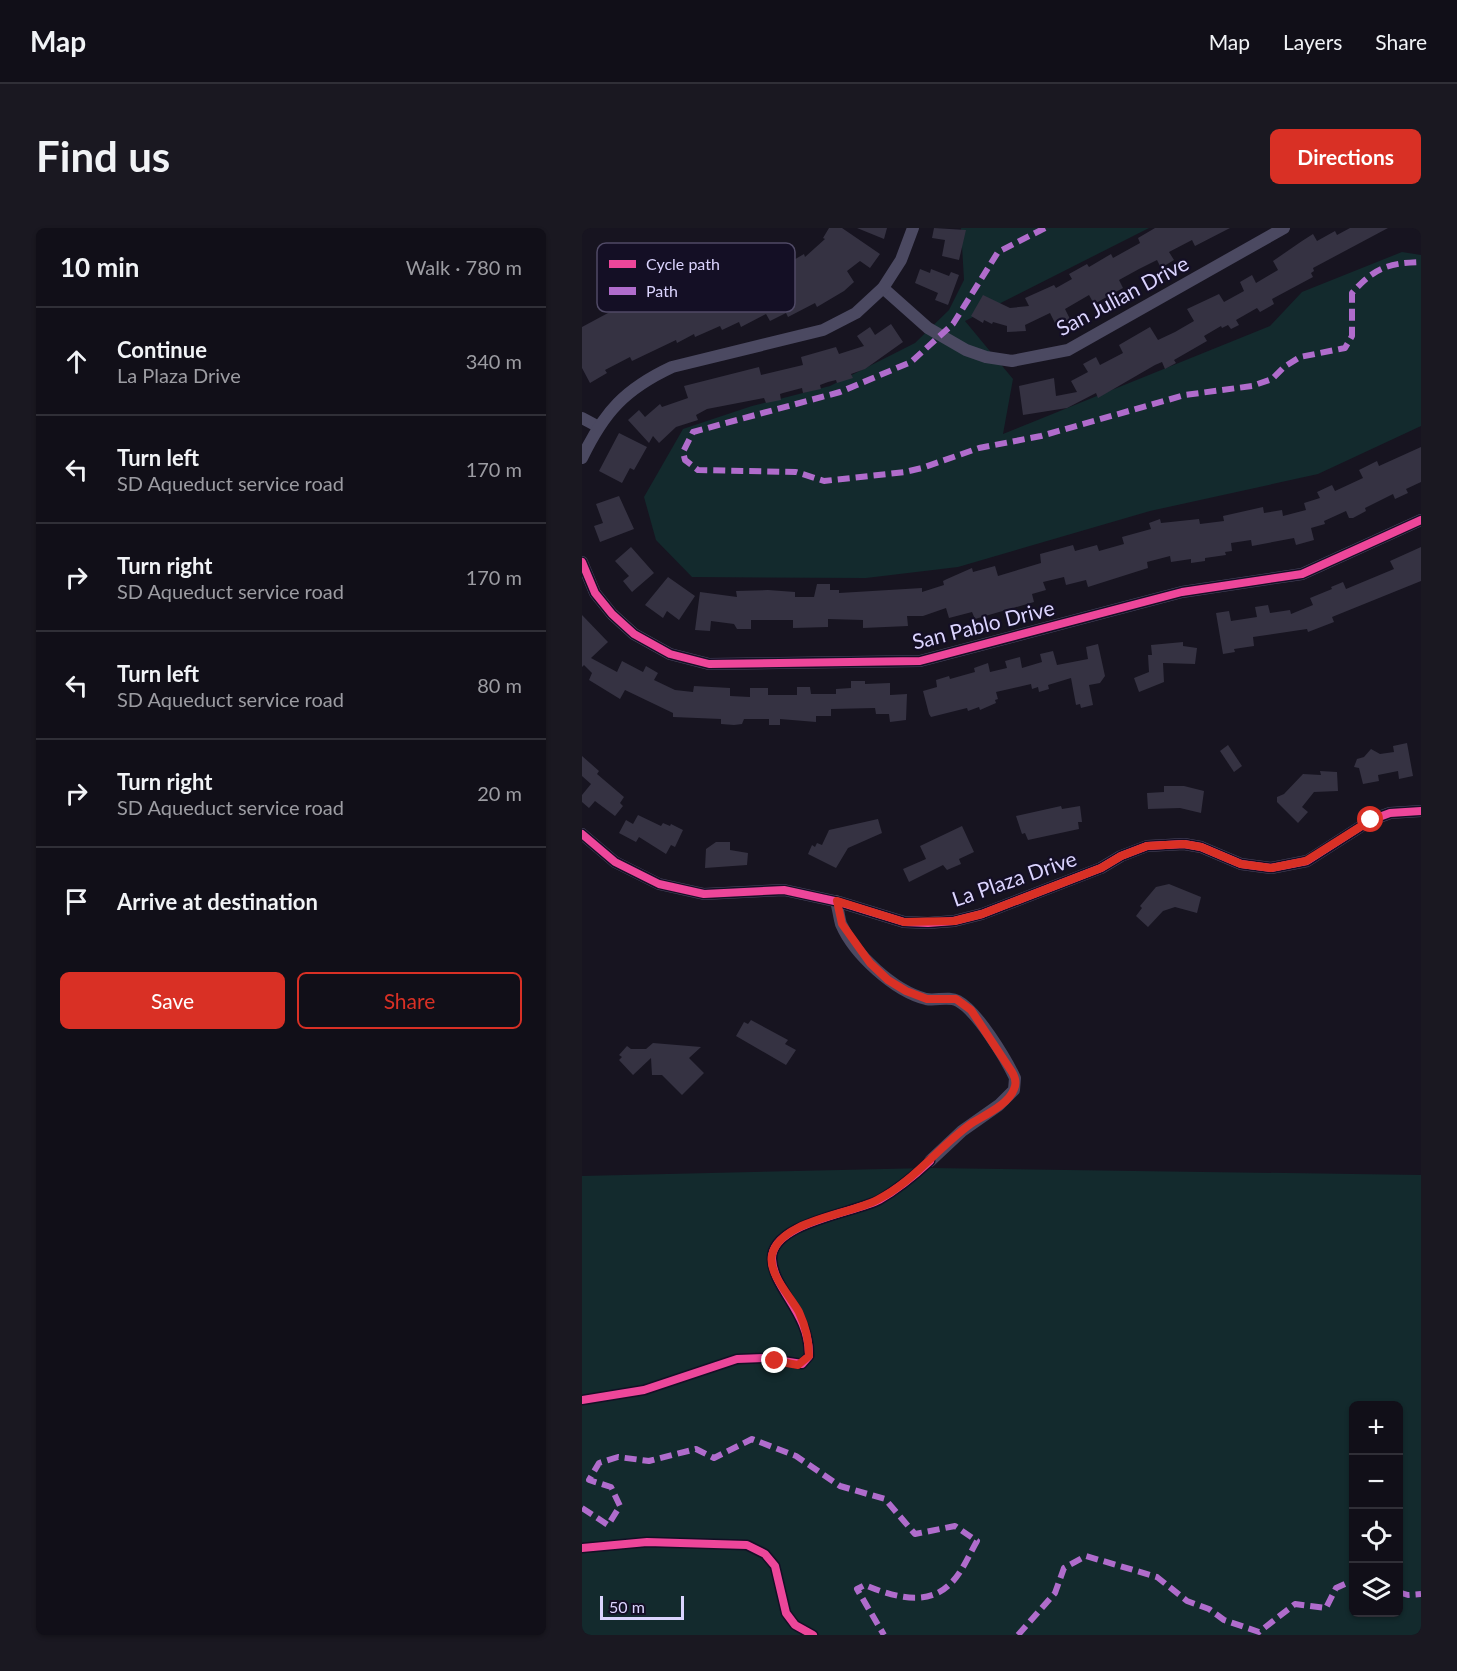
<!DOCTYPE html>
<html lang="en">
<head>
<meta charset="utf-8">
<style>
  :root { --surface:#110f18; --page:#1a1821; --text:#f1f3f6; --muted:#9c9ca2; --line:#302f37; --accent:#d93025 }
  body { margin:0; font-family:Lato,sans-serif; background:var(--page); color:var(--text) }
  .controls { position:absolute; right:18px; bottom:18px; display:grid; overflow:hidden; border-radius:9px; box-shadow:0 2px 4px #0004 }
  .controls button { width:54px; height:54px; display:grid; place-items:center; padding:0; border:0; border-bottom:2px solid var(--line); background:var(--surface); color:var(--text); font:30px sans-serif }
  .scale { position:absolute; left:18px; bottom:15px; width:84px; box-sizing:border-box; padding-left:6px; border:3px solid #dbd4fe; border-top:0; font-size:16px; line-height:21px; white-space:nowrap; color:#dbd4fe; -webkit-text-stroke:4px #140f25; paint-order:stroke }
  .stop { position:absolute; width:18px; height:18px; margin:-14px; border:4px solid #d93025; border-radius:50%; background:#fff }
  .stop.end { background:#d93025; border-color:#fff; box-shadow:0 2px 6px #0008 }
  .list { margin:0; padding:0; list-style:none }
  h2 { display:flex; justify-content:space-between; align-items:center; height:78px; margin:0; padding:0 24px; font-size:26px }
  h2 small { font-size:20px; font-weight:400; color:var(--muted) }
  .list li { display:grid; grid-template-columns:39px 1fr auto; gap:18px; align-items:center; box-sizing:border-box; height:108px; padding:0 24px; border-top:2px solid var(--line) }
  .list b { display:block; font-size:22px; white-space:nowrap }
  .list p { margin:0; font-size:20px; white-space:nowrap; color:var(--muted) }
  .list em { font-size:20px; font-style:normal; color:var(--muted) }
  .actions { display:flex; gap:12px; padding:18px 24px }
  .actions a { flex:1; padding:14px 0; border:2px solid var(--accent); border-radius:9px; text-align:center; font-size:21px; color:var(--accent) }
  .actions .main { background:var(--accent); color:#fff }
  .icon { flex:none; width:33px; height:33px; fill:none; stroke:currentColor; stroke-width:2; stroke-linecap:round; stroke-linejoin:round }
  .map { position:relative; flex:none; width:839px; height:1407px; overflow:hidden; border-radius:9px }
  header { display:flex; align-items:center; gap:36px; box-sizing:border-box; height:84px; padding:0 30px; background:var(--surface); border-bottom:2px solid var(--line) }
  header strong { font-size:28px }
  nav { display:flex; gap:33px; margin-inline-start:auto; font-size:21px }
  .intro { display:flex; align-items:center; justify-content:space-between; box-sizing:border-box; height:144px; padding:0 36px }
  h1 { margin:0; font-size:42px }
  .button { padding:15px 27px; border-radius:9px; background:var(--accent); color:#fff; font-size:21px; font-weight:700 }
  main { display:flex; gap:36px; padding:0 36px }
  aside { flex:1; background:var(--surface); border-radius:9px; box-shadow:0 2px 4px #0004 }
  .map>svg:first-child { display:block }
</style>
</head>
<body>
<header>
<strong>Map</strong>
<nav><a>Map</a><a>Layers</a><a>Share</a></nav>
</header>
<div class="intro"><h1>Find us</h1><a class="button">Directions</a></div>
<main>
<aside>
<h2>10 min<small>Walk · 780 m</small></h2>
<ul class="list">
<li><svg class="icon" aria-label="ahead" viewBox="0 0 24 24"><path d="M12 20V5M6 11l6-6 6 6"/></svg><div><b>Continue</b><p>La Plaza Drive</p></div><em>340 m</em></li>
<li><svg class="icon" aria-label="left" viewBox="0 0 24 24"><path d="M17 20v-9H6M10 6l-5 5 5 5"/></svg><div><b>Turn left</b><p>SD Aqueduct service road</p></div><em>170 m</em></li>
<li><svg class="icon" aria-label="right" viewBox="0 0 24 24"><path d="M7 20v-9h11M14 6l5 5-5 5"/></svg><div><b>Turn right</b><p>SD Aqueduct service road</p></div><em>170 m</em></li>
<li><svg class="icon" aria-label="left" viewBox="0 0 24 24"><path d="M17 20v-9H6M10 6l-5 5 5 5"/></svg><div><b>Turn left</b><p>SD Aqueduct service road</p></div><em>80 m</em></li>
<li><svg class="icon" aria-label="right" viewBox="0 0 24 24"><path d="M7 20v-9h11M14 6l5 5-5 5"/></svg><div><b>Turn right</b><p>SD Aqueduct service road</p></div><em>20 m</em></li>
<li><svg class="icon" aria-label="arrive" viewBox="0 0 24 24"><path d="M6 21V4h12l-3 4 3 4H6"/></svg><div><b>Arrive at destination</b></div></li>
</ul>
<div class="actions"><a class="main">Save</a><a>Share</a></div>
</aside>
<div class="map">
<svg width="839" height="1407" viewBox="0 0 839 1407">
  <rect width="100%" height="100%" fill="#171420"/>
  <g fill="#132a2d" fill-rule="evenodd">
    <polygon points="379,0 567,0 383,93 431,151 421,206 688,98 720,64 820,24 839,27 839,198 736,246 568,283 376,339 284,350 110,349 74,312 62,269 101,201 170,178 248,158 333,115 367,82 382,52"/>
    <path d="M347,940L839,947V1407H0V948ZM772,1178H816V1384H772Z"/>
  </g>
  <g fill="#353242">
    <polygon points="247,0 260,0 298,26 288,40 278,33 265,43 272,54 262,63 235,79 233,75 206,89 204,85 188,93 184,86 159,99 157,94 140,102 138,98 113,109 112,106 95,115 94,112 50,133 48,129 23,142 25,145 8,155 0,140 0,99 39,78 46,84 69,71 67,68 105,51 110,59 152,42 157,47 175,38 176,41 199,29 203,37 222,26 223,29 243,11 241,10"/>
    <polygon points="275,0 305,0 302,11"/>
    <polygon points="352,0 384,2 377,32 360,28 363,12 350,10"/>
    <polygon points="573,0 648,0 613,18 610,12 587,24 592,32 579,40 575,32 557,41 537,52 541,60 512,76 507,67 483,81 488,91 474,97 468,85 443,97 444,103 425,104 425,98 411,94 410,96 402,92 401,95 389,88 401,67 428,80 447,78 443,70 472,57 474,60 490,51 487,46 505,36 507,39 529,26 531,30 558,15 556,10"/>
    <polygon points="768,0 806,0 731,40 732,43 729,45 731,49 690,71 692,76 678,84 675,80 654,92 657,97 649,101 646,97 640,100 639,98 622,108 625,113 592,132 594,135 583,141 580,134 573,137 516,170 514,165 485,180 441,187 437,158 472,150 474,168 495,164 489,153 506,144 501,136 514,129 518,137 541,125 537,117 568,99 576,112 593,104 612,93 605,81 637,66 642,74 662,63 658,54 670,47 674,55 696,42 691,33 720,13 731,6 735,13 753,3 755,7"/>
    <polygon points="338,41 348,45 349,41 367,48 369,44 377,47 366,77 353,72 356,65 333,55"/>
    <polygon points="309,96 321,114 283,141 269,146 271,150 255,155 254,152 246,154 238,157 239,161 221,165 220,160 201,165 198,166 199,172 184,175 182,170 125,181 114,187 116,192 94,199 77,215 71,208 67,215 46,192 57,182 63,189 78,176 80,179 106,170 102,158 177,139 179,147 221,137 219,129 254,119 257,126 282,118 275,108 288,99 293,107"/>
    <polygon points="37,205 65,219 52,242 48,240 40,255 17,243"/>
    <polygon points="839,219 839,254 824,261 826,265 813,271 811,266 783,280 784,283 771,290 767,290 764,283 742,293 743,296 729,300 732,312 714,317 712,310 670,318 669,312 649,315 650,323 643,324 644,327 623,330 623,333 609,335 609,331 589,334 588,328 565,334 566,340 506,359 504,352 484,357 482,349 461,354 464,362 450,366 452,374 393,391 390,384 367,390 364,380 341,388 325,388 326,398 281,400 281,392 246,391 246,399 211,400 211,392 169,392 169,401 155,401 152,396 129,393 128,403 113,402 118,364 155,369 154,363 186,362 213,364 213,369 232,369 235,356 248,356 248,362 257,362 257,365 340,360 340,364 362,357 361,353 365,351 390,340 391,344 413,338 416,348 459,335 458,326 491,317 493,323 515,317 517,323 542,316 540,309 569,301 567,295 578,291 579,295 617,291 618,296 642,293 641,288 681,279 682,285 700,282 701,288 724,282 722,275 738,270 735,264 750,257 753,263 781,250 777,242 795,233 797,238"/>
    <polygon points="37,268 52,301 18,314 12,298 21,295 14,276"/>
    <polygon points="49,319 72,345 50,364 41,353 47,348 33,333"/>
    <polygon points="839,319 839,353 750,389 752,394 726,404 725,401 671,409 672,418 652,421 653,424 641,426 634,385 647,383 649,393 675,389 673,379 686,377 688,385 708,382 709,386 731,377 728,370 750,361 749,359 761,354 764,361 812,341 808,333"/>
    <polygon points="86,349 113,368 97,392 85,383 81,390 63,377"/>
    <polygon points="0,387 26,414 9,430 35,444 40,433 61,444 64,438 76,445 72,452 93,462 111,464 112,458 148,460 148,468 168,469 168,460 186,460 186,467 215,467 215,459 228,459 229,466 254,466 254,461 269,460 269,453 283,453 283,456 308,455 308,467 325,466 324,492 308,494 307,486 294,486 293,480 249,481 249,488 234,488 234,494 198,491 198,497 187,497 187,491 162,491 160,496 152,497 139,496 139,491 91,489 91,485 43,462 38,471 7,452 10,445 2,437 0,439"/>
    <polygon points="601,414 601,418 615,420 613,436 581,435 582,454 557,464 552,450 567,444 566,427 570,427 569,417"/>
    <polygon points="516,416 523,448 518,455 507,457 511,477 499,480 498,476 494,477 489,450 466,457 467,461 457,464 456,459 450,461 449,456 414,464 416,471 413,472 414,475 398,482 397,479 386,483 385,480 349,489 347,486 341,463 355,459 354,452 367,448 368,451 393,444 392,440 406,435 408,444 425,440 423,433 438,429 440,440 460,434 458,426 471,423 475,437 506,431 504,419"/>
    <polygon points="825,515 831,548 817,551 816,543 796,547 797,553 781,556 777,540 772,539 775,531 782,529 789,521 798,526 812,524 811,518"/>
    <polygon points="646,517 660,538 652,544 638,523"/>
    <polygon points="0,528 17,543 15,546 42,569 38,575 41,578 33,588 13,573 7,580 0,574 0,567 9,556 0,548"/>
    <polygon points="738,543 755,544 756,563 732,564 720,579 726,584 716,595 695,574 695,569 702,566 721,546 739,547"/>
    <polygon points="582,558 602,558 622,563 619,585 598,580 566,581 565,565 582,564"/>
    <polygon points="479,578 480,581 498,578 500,594 496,594 497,601 446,612 443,605 440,606 434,588"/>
    <polygon points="56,587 79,598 81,595 88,598 89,596 101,602 93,619 89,617 84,626 57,609 54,614 37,605 44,592 51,596"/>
    <polygon points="296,591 300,605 266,620 254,640 226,626 230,617 233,619 235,615 240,617 247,602"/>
    <polygon points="380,598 392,624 377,631 379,636 365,642 361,637 327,654 321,641 344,631 338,618"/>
    <polygon points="134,614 148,614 148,622 166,625 165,637 123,640 124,621"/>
    <polygon points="587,656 619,669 615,685 593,679 581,683 566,699 554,688 560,680 558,678 574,659"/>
    <polygon points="169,792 206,812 203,816 214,822 204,837 154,808 162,794 166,796"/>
    <polygon points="71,815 119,819 107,830 122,845 100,867 80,847 70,847 69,830 51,847 37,832 40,829 37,827 45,818 49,821 64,821"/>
  </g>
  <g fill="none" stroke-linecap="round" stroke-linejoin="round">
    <g stroke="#4b4961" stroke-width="12">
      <polyline points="301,60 346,100 384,122 404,129 430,133 486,122 702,0"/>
      <polyline points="0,190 15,198"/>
      <path d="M0,230C22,184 43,161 90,139L241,102L274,85L301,60L319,32L331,0"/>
      <polyline points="0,334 13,365 30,386 52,406 88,426 127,436 338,433 600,364 720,346 839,292"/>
      <polyline points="0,606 33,634 77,656 122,666 202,662 257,674 322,694 346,695 372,693 400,686 519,640 539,628 565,618 602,616 619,619 659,636 689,640 725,633 789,592 808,585 839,583"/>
      <path d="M254,673C256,680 257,689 259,696C272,726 312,763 344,771C354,773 367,768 376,773C395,783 423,829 433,850L432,862L417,877L380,903L348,933"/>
    </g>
    <g stroke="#b06ccc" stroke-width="6" stroke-dasharray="12 6" stroke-linecap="butt">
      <path d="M463,0L416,24L371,96L329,134L258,164L111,204L101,224L103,232L116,242L214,244L242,253L323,244L340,240L397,220L459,208L603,167L670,158L690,151L702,139L718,129L763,120L770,108V65C792,40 806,35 839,34"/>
      <path d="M0,1280L26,1297L38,1278L29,1259L7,1252L17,1235L36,1229L67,1233L114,1221L132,1230L170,1211L214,1228L258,1258L303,1271L333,1306L373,1298L395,1313C387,1327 379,1347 367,1357C344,1379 309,1368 283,1357L275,1361L302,1407"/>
      <polyline points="816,1364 826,1367 839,1366"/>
      <polyline points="436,1407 473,1365 482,1340 504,1328 575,1349 605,1373 627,1381 642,1392 677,1404 713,1376 744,1380 754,1360 772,1352"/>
    </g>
    <defs>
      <g id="cycleway">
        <polyline points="0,334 13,365 30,386 52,406 88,426 127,436 338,433 600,364 720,346 839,292"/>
        <polyline points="0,606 33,634 77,656 122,666 202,662 257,674 322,694 346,695 372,693 400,686 519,640 539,628 565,618 602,616 619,619 659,636 689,640 725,633 789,592 808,585 839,583"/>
        <path d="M0,1172L62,1162L155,1131L182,1130L220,1136L227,1128C228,1085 191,1061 190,1031C189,995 272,985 297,972C316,961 332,948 348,933"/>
        <polyline points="0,1320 65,1314 165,1317 183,1326 193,1338 204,1385 213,1397 231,1407"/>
      </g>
    </defs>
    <use href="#cycleway" stroke="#140f25" stroke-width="11"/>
    <use href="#cycleway" stroke="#ed469a" stroke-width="8"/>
  </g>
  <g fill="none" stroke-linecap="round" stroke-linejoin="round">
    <path stroke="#d93025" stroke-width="8" d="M193,1133L216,1137L227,1128C227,1114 223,1097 217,1084C209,1069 186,1046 190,1027C198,992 267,987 295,972C333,953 356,919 390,895C403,887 427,876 432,861C435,855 433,849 430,844L389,782L374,771H345L324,763L306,752L288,735L260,696L255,673L322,694L372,693L400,686L519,640L539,628L565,618L602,616L619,619L659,636L689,640L724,633L789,592"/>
  </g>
  <g text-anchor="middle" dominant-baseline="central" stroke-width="4.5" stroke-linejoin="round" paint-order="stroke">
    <g font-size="21" fill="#dbd4fe" stroke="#140f25">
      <text transform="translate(540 67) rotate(-28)">San Julian Drive</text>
      <text transform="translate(401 396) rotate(-14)">San Pablo Drive</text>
      <text transform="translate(432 650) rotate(-19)">La Plaza Drive</text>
    </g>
  </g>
  <rect x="15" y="15" width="198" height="69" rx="9" fill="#140f25" stroke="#504a66" stroke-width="1.5"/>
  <rect x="27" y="32" width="27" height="8" fill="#ed469a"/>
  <rect x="27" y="59" width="27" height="8" fill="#b06ccc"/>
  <g font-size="16" fill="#dbd4fe">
    <text x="64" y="42">Cycle path</text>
    <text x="64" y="69">Path</text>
  </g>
</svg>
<div class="controls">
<button>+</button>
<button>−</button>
<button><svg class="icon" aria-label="locate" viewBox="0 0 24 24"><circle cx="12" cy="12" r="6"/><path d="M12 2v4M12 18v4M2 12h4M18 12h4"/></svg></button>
<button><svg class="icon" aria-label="layers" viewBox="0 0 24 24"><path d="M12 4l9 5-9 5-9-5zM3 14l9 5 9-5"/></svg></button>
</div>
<div class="scale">50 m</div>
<div class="stop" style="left:789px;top:592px"></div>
<div class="stop end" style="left:193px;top:1133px"></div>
</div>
</main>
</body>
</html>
